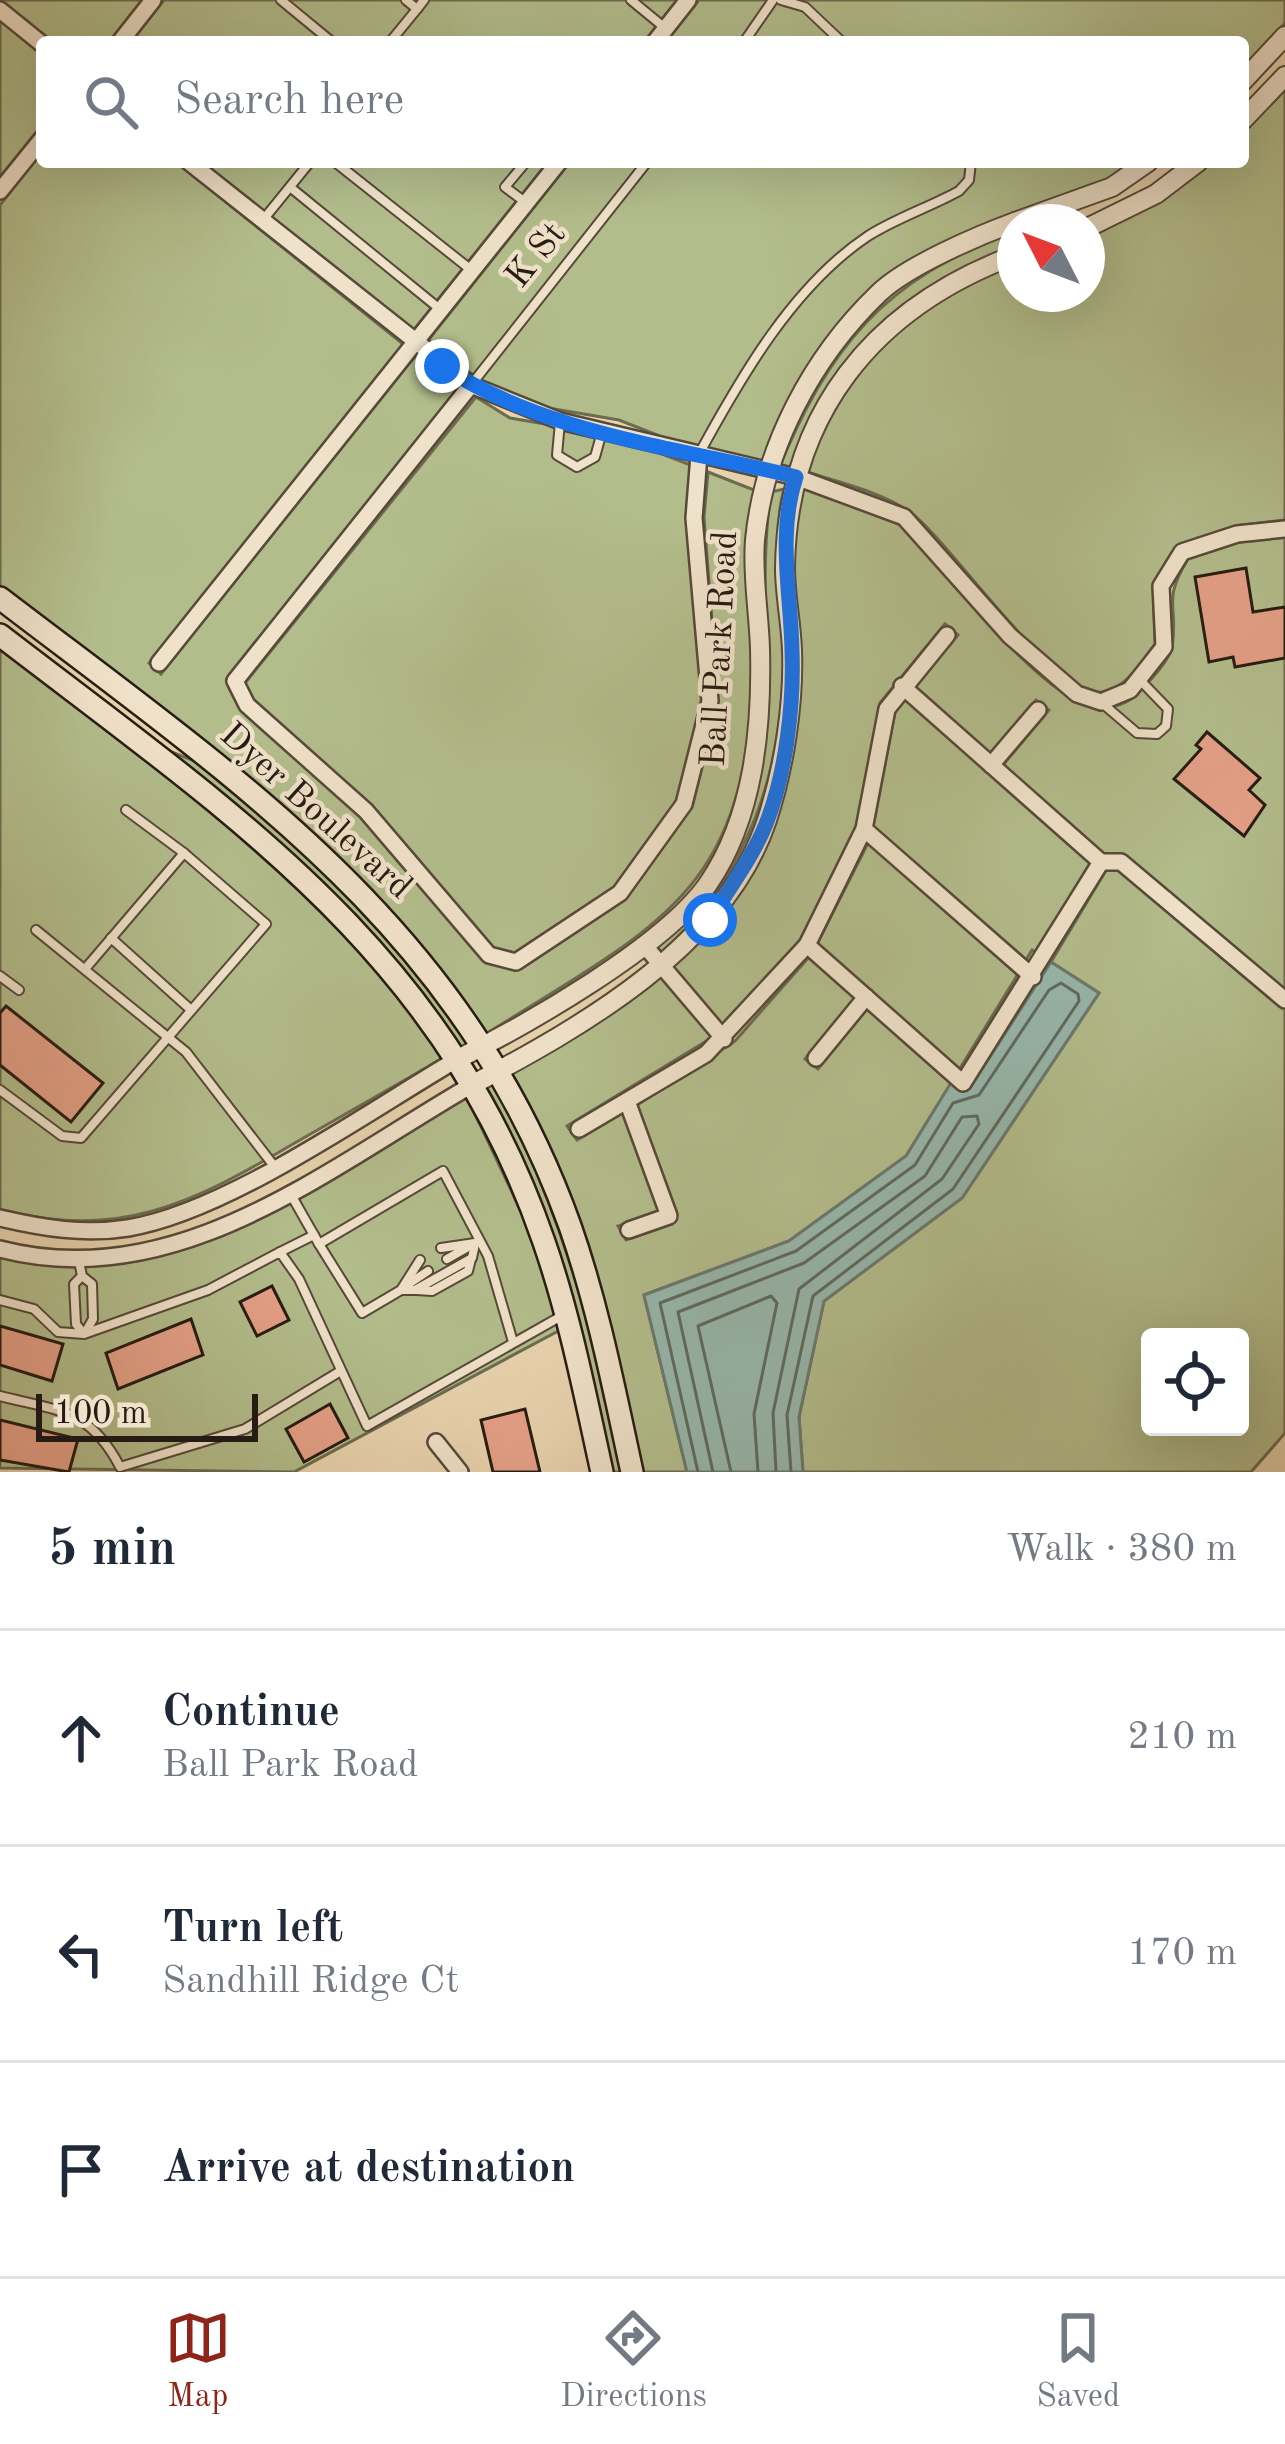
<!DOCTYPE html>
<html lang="en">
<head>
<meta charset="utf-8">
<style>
  :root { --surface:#fff; --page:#f6f6f7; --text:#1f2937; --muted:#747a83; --line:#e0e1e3; --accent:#8f2418 }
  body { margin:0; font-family:"Old Standard TT",serif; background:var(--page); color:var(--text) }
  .controls { position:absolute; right:36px; bottom:36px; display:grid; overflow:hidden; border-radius:12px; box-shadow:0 12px 48px #0002 }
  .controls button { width:108px; height:108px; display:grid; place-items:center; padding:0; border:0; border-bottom:3px solid var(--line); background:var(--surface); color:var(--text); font:60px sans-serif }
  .compass { position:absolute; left:997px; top:204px; width:108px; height:108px; border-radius:50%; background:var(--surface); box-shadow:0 12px 48px #0002; rotate:312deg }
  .scale { position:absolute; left:36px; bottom:30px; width:222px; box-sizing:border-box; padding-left:12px; border:6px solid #261c13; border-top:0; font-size:33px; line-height:42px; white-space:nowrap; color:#261c13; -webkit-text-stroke:9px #f0e2ca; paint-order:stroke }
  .stop { position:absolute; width:36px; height:36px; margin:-27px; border:9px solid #1a73e8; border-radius:50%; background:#fff }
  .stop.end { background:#1a73e8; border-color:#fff; box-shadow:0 3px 12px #0008 }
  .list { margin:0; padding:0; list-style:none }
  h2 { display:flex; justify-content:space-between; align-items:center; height:156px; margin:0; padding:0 48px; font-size:51px }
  h2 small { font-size:39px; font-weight:400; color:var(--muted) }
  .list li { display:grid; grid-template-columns:78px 1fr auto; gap:36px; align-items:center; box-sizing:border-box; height:216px; padding:0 48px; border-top:3px solid var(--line) }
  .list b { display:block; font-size:45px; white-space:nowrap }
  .list p { margin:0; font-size:39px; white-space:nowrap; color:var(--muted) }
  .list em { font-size:39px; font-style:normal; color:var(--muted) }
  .icon { flex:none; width:66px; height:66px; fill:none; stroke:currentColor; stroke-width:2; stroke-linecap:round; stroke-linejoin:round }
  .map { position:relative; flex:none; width:1285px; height:1472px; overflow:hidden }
  .search { position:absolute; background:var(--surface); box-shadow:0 12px 48px #0002; left:36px; right:36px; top:36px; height:132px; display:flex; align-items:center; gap:30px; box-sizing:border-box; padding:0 42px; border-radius:12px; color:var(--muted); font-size:45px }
  .sheet { height:804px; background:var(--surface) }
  nav { display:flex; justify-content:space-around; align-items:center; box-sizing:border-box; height:168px; border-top:3px solid var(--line); background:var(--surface); font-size:33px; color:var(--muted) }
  nav a { display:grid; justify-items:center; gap:6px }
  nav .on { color:var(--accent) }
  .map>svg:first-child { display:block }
</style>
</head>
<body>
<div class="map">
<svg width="1285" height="1472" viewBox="0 0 1285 1472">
  <rect width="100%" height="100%" fill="#e8d3ae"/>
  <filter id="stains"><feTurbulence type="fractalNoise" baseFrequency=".00167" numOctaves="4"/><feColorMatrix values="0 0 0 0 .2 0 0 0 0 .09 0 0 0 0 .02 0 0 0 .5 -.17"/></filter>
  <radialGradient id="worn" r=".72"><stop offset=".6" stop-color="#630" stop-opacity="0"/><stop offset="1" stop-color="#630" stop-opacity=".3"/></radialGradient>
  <g fill="#b3bd8c" stroke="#6c6c50" stroke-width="3" fill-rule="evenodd">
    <polygon points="0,0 142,0 109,42 52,42"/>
    <polygon points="164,0 677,0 644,42 131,42"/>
    <polygon points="699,0 1285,0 1285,23 1243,68 1243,42 666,42"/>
    <polygon points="0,20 42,54 42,125 0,177"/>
    <path d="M1285,88V520L1235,526L1175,548L1153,585L1155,644C1141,662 1127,688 1102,692C1055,699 951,542 910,512C881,492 841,483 807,472C843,367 910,303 1015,264V294H1087V237L1161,200L1212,162H1243V132Z"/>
    <path d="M42,152V162H176L403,344L149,663L161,674L416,355L461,387L229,675L241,710L360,816L483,959L521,969L625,900L692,807L718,701L704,517L708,472L754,490C746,546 752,598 752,654C753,890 665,922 484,1035C355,843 181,727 0,588V205Z"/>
    <polygon points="201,162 548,162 412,332"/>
    <polygon points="570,162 1133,162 1107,180 983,225 875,284 816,353 759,475 619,420 513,402 426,343"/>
    <path d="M1015,231V246C897,290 832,351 790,470L777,473C828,347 884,279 1015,231Z"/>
    <polygon points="476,397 510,418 616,436 693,466 688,515 702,699 677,800 614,887 514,953 493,948 372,806 253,700 245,683"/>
    <path d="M802,487C834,497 869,505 897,522C948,554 1069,767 1140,691C1150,681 1169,661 1172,647C1179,605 1161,603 1188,559L1240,542L1285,537V1433L1251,1472H803L799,1417L824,1301L962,1198L1099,993L1051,962L1108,867L1106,857L1003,765L1049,710L1036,700L990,754L914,686L958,635L945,624L880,703L857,825L834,881L800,940L724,1027L672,966C797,851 791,763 793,606C793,568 790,523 802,487ZM1150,1337H1240V1427H1150Z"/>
    <path d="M784,489C769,544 785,599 784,655C782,774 750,872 661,953L656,947C674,929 702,909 715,890C795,770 751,626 771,492Z"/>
    <path d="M0,645L226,819L354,937L445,1057C394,1086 344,1115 293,1144C191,1204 121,1240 0,1210Z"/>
    <polygon points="904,698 1090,863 1037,953 1032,950 1026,960 873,827 895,712"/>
    <path d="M164,749L205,765L373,913L471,1043L458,1049C373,923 281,844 164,749Z"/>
    <polygon points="868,843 1018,974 959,1070 817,944"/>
    <polygon points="809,957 855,998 805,1059 818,1069 867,1009 951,1083 906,1156 789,1241 644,1295 687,1472 640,1472 606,1317 509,1075 661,976 713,1037 567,1126 577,1140 623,1113 659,1211 618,1226 626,1240 672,1224 677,1214 637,1105 735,1041"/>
    <path d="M495,1082C563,1214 592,1328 624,1472H610L576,1319L481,1090Z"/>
    <path d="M467,1097L535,1241L562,1329L294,1472L0,1468V1257C174,1302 324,1181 467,1097Z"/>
  </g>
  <polygon fill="#97b7ac" stroke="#6a796f" stroke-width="3" points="1051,962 1099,993 962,1198 824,1301 799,1417 803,1472 687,1472 644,1295 789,1241 906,1156 951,1083 970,1088"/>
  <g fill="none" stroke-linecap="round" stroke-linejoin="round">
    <g stroke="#5e6a60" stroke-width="3">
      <polyline points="698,1472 660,1303 796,1251 915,1165 953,1103 979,1095 1049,990 1061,983 1078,994 1079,1001 953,1189 813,1296 787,1415 791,1472"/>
      <polyline points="713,1472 678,1312 804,1263 925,1176 962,1117 977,1116 979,1124 942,1179 799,1289 773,1413 776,1472"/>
      <polyline points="731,1472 698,1326 771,1296 777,1303 754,1414 758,1472"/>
    </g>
  </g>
  <g fill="#e5a188" stroke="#261c13" stroke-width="3">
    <polygon points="1246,568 1253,612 1285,607 1285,658 1235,667 1233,657 1209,662 1195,577"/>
    <polygon points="1207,732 1260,778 1249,790 1265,805 1244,836 1174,779 1201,749 1196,745"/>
    <polygon points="6,1006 103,1083 71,1122 0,1065 0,1013"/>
    <polygon points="272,1286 289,1320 257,1336 240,1302"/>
    <polygon points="191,1319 203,1355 118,1389 106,1353"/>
    <polygon points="0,1326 63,1344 52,1381 0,1365"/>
    <polygon points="330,1404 348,1438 304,1462 286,1429"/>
    <polygon points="525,1409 540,1472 493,1472 481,1420"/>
    <polygon points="0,1420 78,1439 69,1472 0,1460"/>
  </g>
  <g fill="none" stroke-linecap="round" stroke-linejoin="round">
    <defs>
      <g id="service">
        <polyline points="281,0 332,42"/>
        <polyline points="406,0 417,9 424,0"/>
        <polyline points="631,0 665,28"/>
        <polyline points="781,0 805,7 842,42"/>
        <polyline points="390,42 417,9"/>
        <polyline points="744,42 773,0"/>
        <polyline points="335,162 470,269"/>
        <polyline points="290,187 441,310"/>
        <polyline points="525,202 505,187 526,162"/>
        <polyline points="263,220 310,162"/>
        <polyline points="471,385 647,162"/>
        <polyline points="560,422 557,455 577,467 595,457 602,432"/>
        <path d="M699,454C741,377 793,286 868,236C896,218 930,207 959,191L969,180L971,162"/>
        <polyline points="1102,703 1137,733 1157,734 1166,726 1168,709 1139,679"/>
        <polyline points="36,930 186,1052 274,1166"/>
        <polyline points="111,938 190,1009"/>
        <polyline points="85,969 184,853 126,810"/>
        <polyline points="0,976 19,990"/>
        <polyline points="0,1090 62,1136 81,1138 266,924 184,853"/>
        <polyline points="290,1193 319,1244 443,1171 488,1256 513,1342"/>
        <polyline points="319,1244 362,1313 401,1290 420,1260"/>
        <polyline points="441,1248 475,1243"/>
        <polyline points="280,1252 314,1235"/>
        <polyline points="447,1259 468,1247"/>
        <polyline points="79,1261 82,1276 92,1284 93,1319 85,1333"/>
        <polyline points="82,1276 74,1284 76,1324 83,1333"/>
        <polyline points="407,1285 428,1271"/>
        <polyline points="402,1290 415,1290 472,1258 475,1244"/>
        <polyline points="417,1290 432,1291 468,1271 471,1259"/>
        <polyline points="0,1300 34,1309 58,1332 84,1334 208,1290 280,1252 299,1279 367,1426 565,1314"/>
        <path d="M0,1396C59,1411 90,1409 120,1467L245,1429L339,1372"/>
      </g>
      <g id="minor">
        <polyline points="0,10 42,44"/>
        <polyline points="120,42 153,0"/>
        <polyline points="655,42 688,0"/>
        <polyline points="189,162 471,385 560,421 796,477 904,517 1010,636 1077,694 1101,702 1130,690 1164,647 1161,586 1182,552 1237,534 1285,529"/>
        <polyline points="0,191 42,139"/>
        <polyline points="471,385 235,681 247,705 366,811 489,955 516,962 620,893 684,804 710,701 694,518 699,455"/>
        <polyline points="159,663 559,162"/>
        <polyline points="991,765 1038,710"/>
        <polyline points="864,829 1033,977"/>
        <polyline points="1101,862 1121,862 1285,1000"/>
        <polyline points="807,945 963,1083 1101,862 902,686"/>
        <polyline points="645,946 724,1039"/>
        <polyline points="816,1058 866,997"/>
        <polyline points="627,1101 669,1216 629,1230"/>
        <polyline points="579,1129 706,1054 807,945 864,829 887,709 947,635"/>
        <path d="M0,1218C43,1228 84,1235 128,1228C227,1212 367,1112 456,1060"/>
        <path d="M0,1249C175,1295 327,1169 470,1086"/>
        <polyline points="436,1442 460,1472"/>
      </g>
      <g id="tertiary">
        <polyline points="1243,81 1285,36"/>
        <polyline points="1243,120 1285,76"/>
        <polyline points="1015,222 1112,187 1148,162"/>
        <polyline points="1087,228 1156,194 1198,162"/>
        <path d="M456,1060C526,1025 664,947 708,884C754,817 762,728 760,649C759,613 752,575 755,540C764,448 812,357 879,293C907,266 977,236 1015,222"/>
        <path d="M470,1086C581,1027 725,947 767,820C784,768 794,704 792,650C791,622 785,595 785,568C787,414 873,308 1015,255"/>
      </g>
      <g id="secondary">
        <path d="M0,598C239,781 463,927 570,1226C598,1306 614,1389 632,1472"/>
        <path d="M0,635C231,813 444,951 544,1242C570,1317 585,1395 602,1472"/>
      </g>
    </defs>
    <use href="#service" stroke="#564a3a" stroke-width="12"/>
    <use href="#minor" stroke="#564a3a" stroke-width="20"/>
    <use href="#tertiary" stroke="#564a3a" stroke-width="22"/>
    <use href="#secondary" stroke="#261c13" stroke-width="26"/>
    <use href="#service" stroke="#f0e2ca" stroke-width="8"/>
    <use href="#minor" stroke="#f0e2ca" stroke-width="15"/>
    <use href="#tertiary" stroke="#f0e2ca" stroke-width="18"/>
    <use href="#secondary" stroke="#f0e2ca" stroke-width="21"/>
  </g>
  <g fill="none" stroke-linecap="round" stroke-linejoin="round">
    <path stroke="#1a73e8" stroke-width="15" d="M442,366C546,435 678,447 796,477C777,534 791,593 792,651C794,704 786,774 766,824C753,857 728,889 710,920"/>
  </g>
  <g text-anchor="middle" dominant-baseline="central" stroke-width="9" stroke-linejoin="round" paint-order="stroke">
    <g font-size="36" fill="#261c13" stroke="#f0e2ca">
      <text transform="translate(537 256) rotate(-51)">K St</text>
      <text transform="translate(721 649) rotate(-87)">Ball Park Road</text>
      <text transform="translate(315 812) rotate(42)">Dyer Boulevard</text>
    </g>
  </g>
  <rect width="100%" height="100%" filter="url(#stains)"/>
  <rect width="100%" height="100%" fill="url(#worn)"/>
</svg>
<div class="controls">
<button><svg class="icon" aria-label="locate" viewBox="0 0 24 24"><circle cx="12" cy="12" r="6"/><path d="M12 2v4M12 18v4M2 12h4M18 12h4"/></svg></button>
</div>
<svg class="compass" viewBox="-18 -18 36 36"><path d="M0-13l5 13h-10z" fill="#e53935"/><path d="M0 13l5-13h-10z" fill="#747a83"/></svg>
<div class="scale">100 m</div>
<div class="stop" style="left:710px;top:920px"></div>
<div class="stop end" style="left:442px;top:366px"></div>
<div class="search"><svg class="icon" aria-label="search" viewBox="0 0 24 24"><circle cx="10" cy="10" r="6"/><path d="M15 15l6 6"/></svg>Search here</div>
</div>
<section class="sheet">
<h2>5 min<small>Walk · 380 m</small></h2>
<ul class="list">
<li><svg class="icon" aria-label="ahead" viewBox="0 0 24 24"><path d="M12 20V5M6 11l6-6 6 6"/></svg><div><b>Continue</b><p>Ball Park Road</p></div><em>210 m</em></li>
<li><svg class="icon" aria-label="left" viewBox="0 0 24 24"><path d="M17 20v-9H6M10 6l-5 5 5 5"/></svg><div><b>Turn left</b><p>Sandhill Ridge Ct</p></div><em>170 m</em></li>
<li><svg class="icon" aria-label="arrive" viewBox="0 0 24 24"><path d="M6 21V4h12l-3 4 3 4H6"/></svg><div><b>Arrive at destination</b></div></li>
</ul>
</section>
<nav>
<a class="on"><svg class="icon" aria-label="map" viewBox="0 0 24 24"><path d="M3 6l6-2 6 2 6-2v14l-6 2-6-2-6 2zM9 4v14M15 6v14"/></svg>Map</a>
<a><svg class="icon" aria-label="directions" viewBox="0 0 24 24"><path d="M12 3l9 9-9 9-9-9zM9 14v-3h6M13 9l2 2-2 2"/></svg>Directions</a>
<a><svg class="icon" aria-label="saved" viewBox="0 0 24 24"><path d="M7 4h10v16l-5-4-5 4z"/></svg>Saved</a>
</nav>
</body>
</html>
